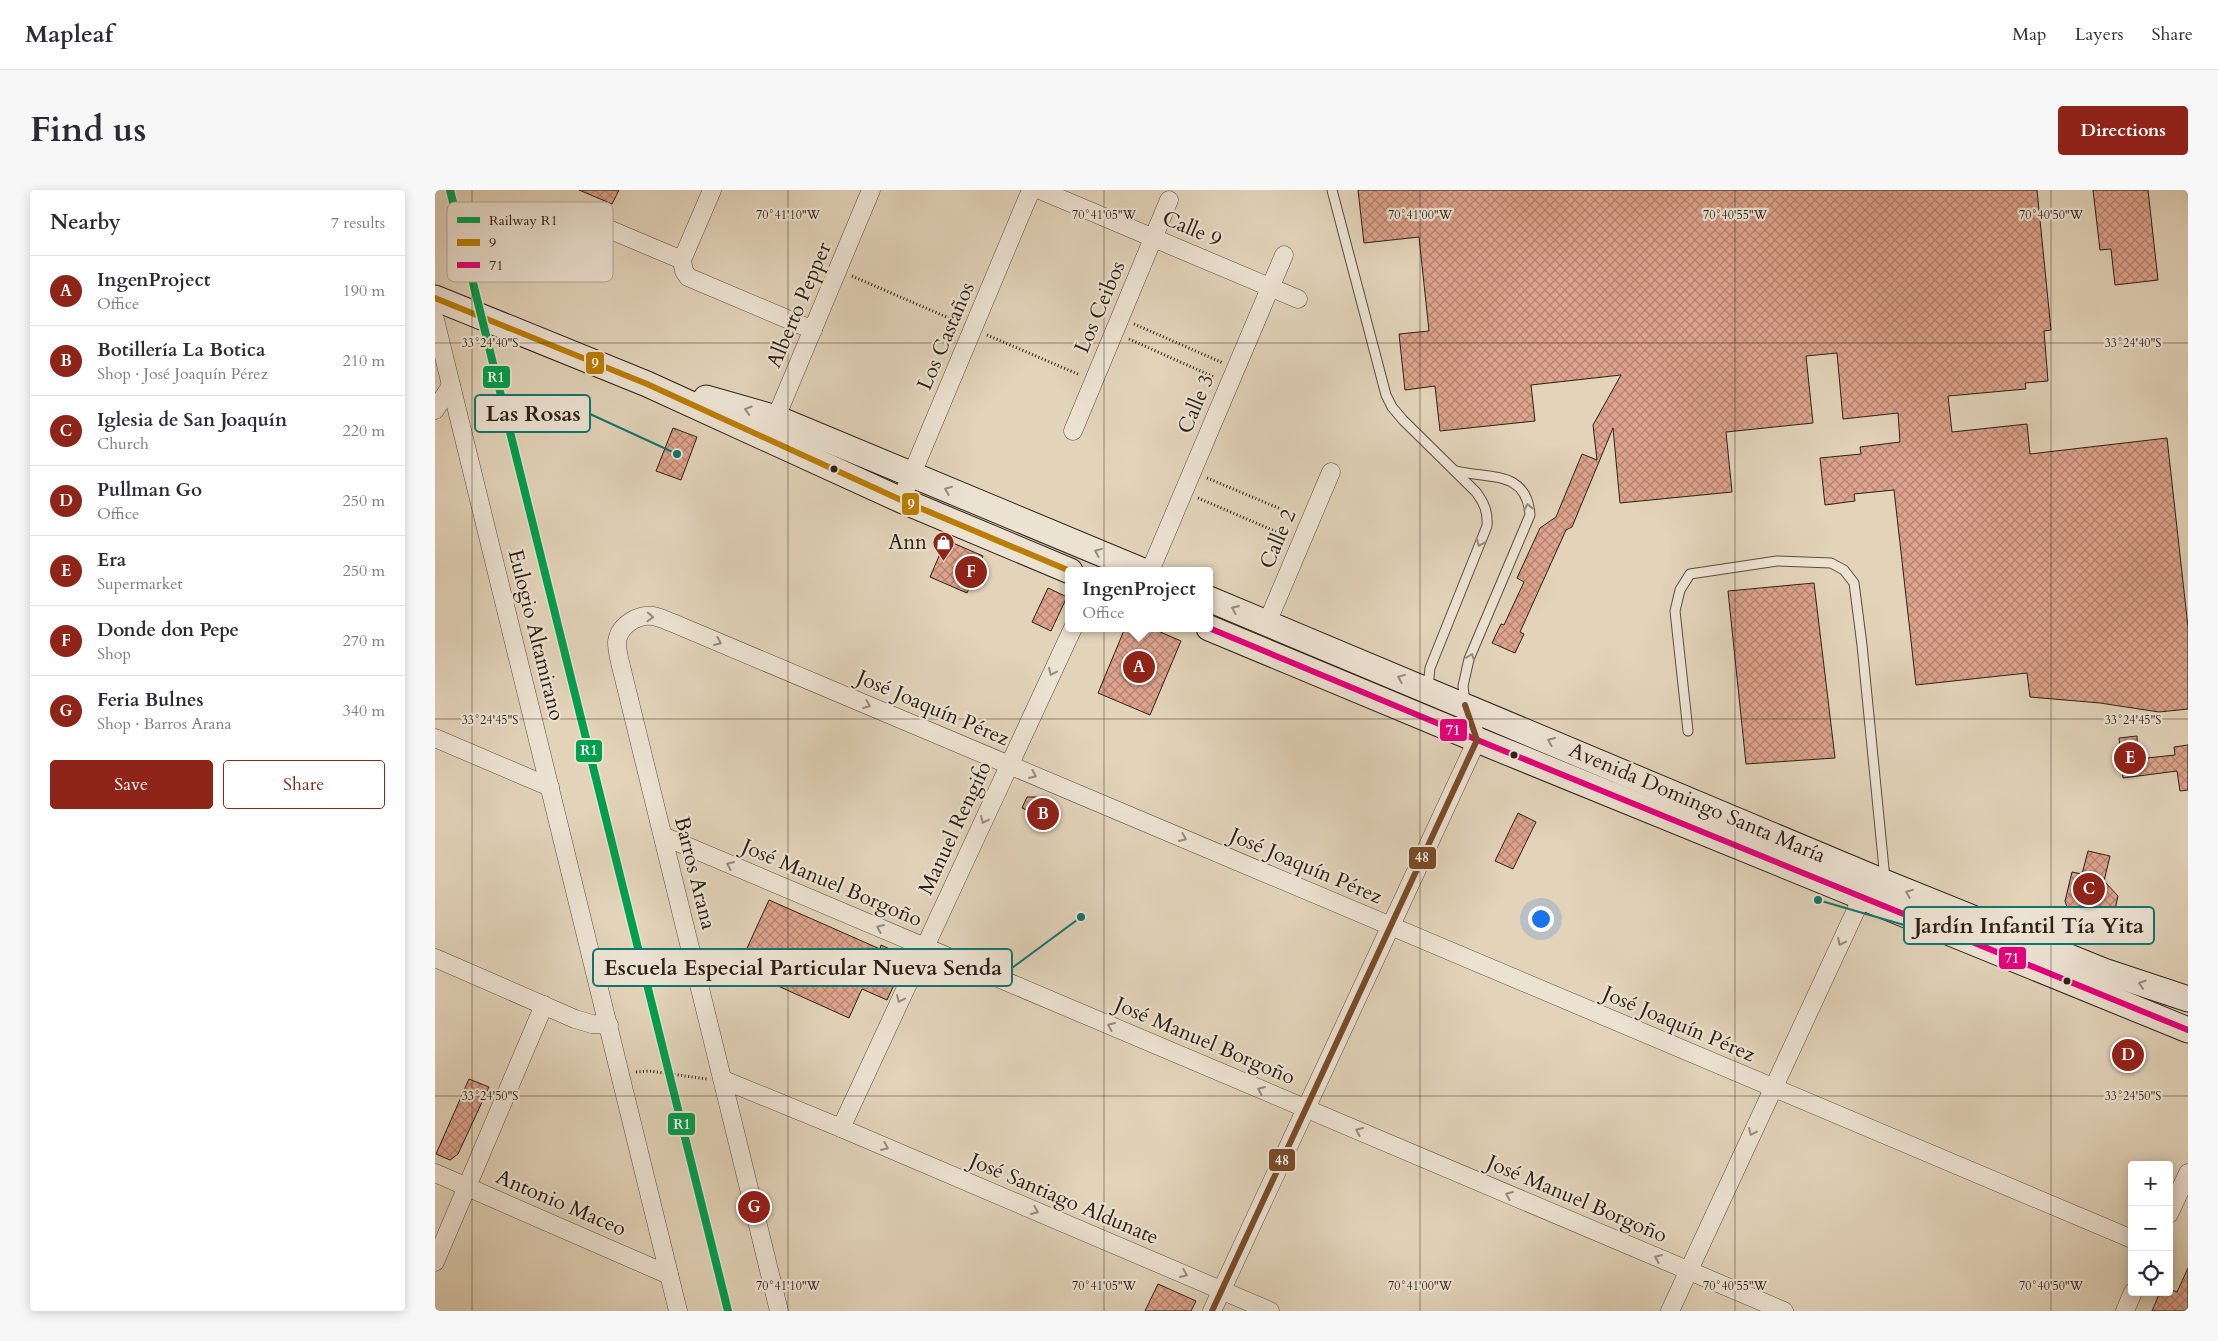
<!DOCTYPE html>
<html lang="en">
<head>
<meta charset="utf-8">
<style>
  :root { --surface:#fff; --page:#f7f7f7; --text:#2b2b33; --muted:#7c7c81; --line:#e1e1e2; --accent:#8f2418 }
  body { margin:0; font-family:Cardo,serif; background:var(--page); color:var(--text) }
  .controls { position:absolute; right:15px; bottom:15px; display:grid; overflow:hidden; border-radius:5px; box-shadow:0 2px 12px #0003 }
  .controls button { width:45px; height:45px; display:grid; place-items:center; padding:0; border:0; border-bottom:1px solid var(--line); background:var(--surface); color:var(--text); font:25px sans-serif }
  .you { position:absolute; left:1105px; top:728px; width:18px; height:18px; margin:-12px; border:4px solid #fff; border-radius:50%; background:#1a73e8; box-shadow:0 0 0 8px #1a73e833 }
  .badge { display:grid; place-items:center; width:32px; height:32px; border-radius:50%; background:var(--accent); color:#fff; font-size:16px; font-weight:700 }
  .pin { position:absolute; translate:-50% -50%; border:2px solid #fff; box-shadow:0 1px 5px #0006 }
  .popup { position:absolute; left:630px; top:377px; width:148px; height:65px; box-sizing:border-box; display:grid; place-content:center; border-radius:5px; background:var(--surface); filter:drop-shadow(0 1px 4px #0005); font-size:16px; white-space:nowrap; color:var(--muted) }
  .popup b { font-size:19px; color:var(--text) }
  .popup::after { content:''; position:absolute; left:50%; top:100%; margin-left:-10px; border:10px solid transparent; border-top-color:var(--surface) }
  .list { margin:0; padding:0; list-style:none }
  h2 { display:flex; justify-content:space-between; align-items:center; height:65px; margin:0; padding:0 20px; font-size:21px }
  h2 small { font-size:16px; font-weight:400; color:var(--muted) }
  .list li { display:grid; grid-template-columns:32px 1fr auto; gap:15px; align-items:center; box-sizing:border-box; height:70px; padding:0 20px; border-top:1px solid var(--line) }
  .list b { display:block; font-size:19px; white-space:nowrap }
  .list p { margin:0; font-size:16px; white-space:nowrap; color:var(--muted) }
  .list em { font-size:16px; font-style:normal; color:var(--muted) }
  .actions { display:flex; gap:10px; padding:15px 20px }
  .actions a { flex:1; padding:11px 0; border:1px solid var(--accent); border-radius:5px; text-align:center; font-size:18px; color:var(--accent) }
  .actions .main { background:var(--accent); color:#fff }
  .icon { flex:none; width:28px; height:28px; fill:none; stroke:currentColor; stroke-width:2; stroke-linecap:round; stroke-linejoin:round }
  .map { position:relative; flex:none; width:1753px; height:1121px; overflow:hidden; border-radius:5px }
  header { display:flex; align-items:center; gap:30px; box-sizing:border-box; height:70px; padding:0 25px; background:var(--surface); border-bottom:1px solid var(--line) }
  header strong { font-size:24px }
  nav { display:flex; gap:28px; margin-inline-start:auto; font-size:18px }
  .intro { display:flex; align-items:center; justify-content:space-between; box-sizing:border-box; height:120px; padding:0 30px }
  h1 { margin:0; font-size:35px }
  .button { padding:12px 22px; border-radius:5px; background:var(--accent); color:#fff; font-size:18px; font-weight:700 }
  main { display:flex; gap:30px; padding:0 30px }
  aside { flex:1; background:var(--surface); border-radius:5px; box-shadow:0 2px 12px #0003 }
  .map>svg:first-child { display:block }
</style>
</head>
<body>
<header>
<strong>Mapleaf</strong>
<nav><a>Map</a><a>Layers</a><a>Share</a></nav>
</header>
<div class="intro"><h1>Find us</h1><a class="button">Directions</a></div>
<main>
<aside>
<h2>Nearby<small>7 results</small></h2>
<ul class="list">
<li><span class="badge">A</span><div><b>IngenProject</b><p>Office</p></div><em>190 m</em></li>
<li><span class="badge">B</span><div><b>Botillería La Botica</b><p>Shop · José Joaquín Pérez</p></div><em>210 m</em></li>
<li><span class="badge">C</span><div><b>Iglesia de San Joaquín</b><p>Church</p></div><em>220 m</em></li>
<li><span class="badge">D</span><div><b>Pullman Go</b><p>Office</p></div><em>250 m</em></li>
<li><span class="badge">E</span><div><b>Era</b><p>Supermarket</p></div><em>250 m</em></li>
<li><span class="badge">F</span><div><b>Donde don Pepe</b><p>Shop</p></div><em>270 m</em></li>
<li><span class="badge">G</span><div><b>Feria Bulnes</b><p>Shop · Barros Arana</p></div><em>340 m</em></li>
</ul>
<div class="actions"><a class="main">Save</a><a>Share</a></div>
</aside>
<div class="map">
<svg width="1753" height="1121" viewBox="0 0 1753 1121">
  <defs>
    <pattern id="building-cross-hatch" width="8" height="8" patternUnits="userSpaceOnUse" patternTransform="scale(1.25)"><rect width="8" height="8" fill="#dda38c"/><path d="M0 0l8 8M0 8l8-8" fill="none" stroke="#b38471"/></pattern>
  </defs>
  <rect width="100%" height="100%" fill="#e2d3b9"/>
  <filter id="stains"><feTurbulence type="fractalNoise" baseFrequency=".004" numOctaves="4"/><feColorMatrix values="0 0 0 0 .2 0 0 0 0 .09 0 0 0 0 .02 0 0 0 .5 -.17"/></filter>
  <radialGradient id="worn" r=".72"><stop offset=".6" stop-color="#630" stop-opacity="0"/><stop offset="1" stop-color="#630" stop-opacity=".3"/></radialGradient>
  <g fill="url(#building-cross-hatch)" stroke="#2c2017">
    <polygon points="144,0 184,0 177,14"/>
    <polygon points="923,0 1602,0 1616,140 1609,141 1613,191 1590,193 1591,199 1513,206 1517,242 1592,234 1595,264 1732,248 1753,437 1753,519 1724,522 1665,513 1595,507 1592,483 1481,495 1459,300 1419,304 1420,311 1390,315 1385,268 1426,264 1425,257 1465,252 1463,223 1408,229 1402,163 1371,166 1378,233 1291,242 1297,302 1185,313 1178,238 1137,337 1131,340 1085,442 1089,444 1080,463 1057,453 1066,434 1069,435 1089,392 1082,388 1105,338 1121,327 1147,264 1162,270 1158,235 1186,185 1096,195 1100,231 1005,241 1000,196 970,200 964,144 994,141 984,47 929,53"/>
    <polygon points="1658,0 1713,0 1723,90 1680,95 1676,59 1665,60"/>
    <polygon points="238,238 262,247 246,290 221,281"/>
    <polygon points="511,350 548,366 532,403 495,387"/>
    <polygon points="1379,393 1400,568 1311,574 1293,401"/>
    <polygon points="613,398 632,407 616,441 597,432"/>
    <polygon points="690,438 716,438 746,451 715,525 663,503"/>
    <polygon points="1702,546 1703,569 1740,565 1739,557 1753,555 1753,600 1745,601 1742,581 1688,588 1684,548"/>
    <polygon points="592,607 601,607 620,616 613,630 587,618"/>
    <polygon points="1083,623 1101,632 1078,679 1060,671"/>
    <polygon points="1653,661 1675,666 1669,691 1683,706 1679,724 1659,735 1636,729 1630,711 1637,682 1647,684"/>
    <polygon points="334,710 445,759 446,755 472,767 452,810 427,799 414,828 303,778"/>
    <polygon points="34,889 54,897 23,964 15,970 1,964"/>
    <polygon points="1753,1078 1753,1121 1717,1121 1725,1102 1734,1102 1734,1099 1742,1102"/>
    <polygon points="723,1094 761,1111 756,1121 710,1121"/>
  </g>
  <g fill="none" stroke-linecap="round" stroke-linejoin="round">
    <defs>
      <g id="lane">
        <path d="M897,0L951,205L957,217L968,230L1041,302C1049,313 1053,321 1052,336L995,478L993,497"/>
        <path d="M1022,281C1054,289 1092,280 1095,325L1034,469L1028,496L1030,513"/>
        <polyline points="1253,541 1240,421 1245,400 1255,384 1342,371 1396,373 1409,380 1419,393 1427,455 1450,689"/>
      </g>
      <g id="street">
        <polyline points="277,0 247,70 249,81 253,87 378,140"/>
        <polyline points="605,0 863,109"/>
        <polyline points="145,27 247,70"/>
        <polyline points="0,130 243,1121"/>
        <polyline points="0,220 16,196"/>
        <polyline points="337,237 436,0"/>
        <polyline points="638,241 734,10"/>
        <polyline points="466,310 596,0"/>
        <polyline points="715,381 849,65"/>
        <polyline points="832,433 896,282"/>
        <polyline points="0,548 115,597"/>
        <polyline points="228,646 1349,1121"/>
        <polyline points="0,768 140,829 157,834 174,835"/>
        <polyline points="289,890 406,938 835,1121"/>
        <polyline points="406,938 638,438"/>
        <polyline points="0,983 234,1085"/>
        <polyline points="1734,1024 1753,983"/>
        <polyline points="0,1072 109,815"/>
        <path d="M344,1121L184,468C183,463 182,457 182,452C184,435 203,424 218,426C225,427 232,431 238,433L1697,1049"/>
        <polyline points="777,1121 1042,550 1030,515"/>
        <polyline points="1235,1121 1427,707"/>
        <polyline points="1690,1121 1698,1102"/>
      </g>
      <g id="secondary">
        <polyline points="0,108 212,194 466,310 635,381"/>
        <polyline points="271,208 341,228 708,381"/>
        <polyline points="774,409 1451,693 1669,781 1753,809"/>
        <polyline points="774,438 1057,556 1753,840"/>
      </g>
    </defs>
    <use href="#lane" stroke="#5a4d40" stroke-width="11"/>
    <use href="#street" stroke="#5a4d40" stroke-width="19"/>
    <use href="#secondary" stroke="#2c2017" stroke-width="27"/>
    <g stroke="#2c2017" stroke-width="3" stroke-dasharray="1 2.5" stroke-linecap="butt">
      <polyline points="417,86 523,132"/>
      <polyline points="699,134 788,173"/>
      <polyline points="552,145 645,185"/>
      <polyline points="694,149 779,187"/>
      <polyline points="772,288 860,325"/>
      <polyline points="763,308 851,346"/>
      <polyline points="201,882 214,881 272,889"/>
    </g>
    <use href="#lane" stroke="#ece2d2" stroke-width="9"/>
    <use href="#street" stroke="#ece2d2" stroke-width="18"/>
    <use href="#secondary" stroke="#ece2d2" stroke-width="25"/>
    <defs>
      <polyline id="bus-1" points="0,108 212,194 466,310 635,381"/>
      <polyline id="bus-2" points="774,438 1057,556 1753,840"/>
      <polyline id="bus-3" points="777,1121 1042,550 1030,515"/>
    </defs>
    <use href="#bus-1" stroke="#ece2d2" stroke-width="10"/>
    <use href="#bus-2" stroke="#ece2d2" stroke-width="10"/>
    <use href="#bus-3" stroke="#ece2d2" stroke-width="10"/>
    <use href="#bus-1" stroke="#ba7e07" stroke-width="6"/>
    <use href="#bus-2" stroke="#e5007d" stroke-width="6"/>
    <use href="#bus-3" stroke="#7a4b2a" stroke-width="6"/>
    <defs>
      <polyline id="rail-1" points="15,0 293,1121"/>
    </defs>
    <use href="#rail-1" stroke="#ece2d2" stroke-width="11"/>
    <use href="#rail-1" stroke="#029f4e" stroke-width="8"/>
  </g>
  <defs><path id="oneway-chevron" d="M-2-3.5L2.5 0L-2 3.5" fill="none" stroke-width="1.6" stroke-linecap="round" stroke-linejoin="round" transform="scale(1.25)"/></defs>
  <g stroke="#968b7e">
    <use href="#oneway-chevron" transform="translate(313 220) rotate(-163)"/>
    <use href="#oneway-chevron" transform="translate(513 300) rotate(-158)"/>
    <use href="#oneway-chevron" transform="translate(1093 317) rotate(-102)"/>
    <use href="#oneway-chevron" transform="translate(1045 353) rotate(113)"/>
    <use href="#oneway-chevron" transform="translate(663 362) rotate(-158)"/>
    <use href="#oneway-chevron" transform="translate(800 419) rotate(-157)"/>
    <use href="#oneway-chevron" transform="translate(215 427) rotate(2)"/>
    <use href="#oneway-chevron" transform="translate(283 452) rotate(23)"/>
    <use href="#oneway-chevron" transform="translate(1036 467) rotate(-69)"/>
    <use href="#oneway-chevron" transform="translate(617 482) rotate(115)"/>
    <use href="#oneway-chevron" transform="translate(966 488) rotate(-158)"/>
    <use href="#oneway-chevron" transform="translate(432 515) rotate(23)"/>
    <use href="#oneway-chevron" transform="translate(1116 551) rotate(-157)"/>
    <use href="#oneway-chevron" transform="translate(598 585) rotate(23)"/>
    <use href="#oneway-chevron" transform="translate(549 630) rotate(115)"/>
    <use href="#oneway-chevron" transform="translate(748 648) rotate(23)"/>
    <use href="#oneway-chevron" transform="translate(295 675) rotate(-157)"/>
    <use href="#oneway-chevron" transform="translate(1474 703) rotate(-158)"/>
    <use href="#oneway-chevron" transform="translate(445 738) rotate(-157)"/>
    <use href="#oneway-chevron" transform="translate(1406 752) rotate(115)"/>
    <use href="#oneway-chevron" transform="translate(1707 794) rotate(-162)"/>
    <use href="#oneway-chevron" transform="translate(465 809) rotate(115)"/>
    <use href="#oneway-chevron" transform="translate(676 836) rotate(-157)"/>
    <use href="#oneway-chevron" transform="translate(826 900) rotate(-157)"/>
    <use href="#oneway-chevron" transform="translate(924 941) rotate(-157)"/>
    <use href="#oneway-chevron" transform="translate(1317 942) rotate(115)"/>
    <use href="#oneway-chevron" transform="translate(450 957) rotate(23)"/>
    <use href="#oneway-chevron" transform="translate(1074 1005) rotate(-157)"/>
    <use href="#oneway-chevron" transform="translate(600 1021) rotate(23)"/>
    <use href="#oneway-chevron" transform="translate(1223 1068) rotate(-157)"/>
    <use href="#oneway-chevron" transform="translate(749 1084) rotate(23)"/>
  </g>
  <path fill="none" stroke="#2c2017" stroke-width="1" stroke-opacity="0.45" d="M37,0V1121M353,0V1121M669,0V1121M985,0V1121M1300,0V1121M1616,0V1121M0,153H1753M0,529H1753M0,906H1753"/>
  <defs>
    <symbol id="shop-pin" viewBox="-11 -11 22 30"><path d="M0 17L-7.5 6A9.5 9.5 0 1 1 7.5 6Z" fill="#8f2418" stroke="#ece2d2"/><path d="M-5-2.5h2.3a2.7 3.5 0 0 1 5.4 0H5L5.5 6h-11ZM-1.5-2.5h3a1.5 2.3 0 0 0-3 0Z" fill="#fff"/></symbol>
  </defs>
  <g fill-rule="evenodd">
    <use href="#shop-pin" x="496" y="340" width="25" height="34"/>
  </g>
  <g fill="#2c2017" stroke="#ece2d2" stroke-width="2">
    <circle cx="399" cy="279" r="4.5"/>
    <circle cx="1079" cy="565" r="4.5"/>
    <circle cx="1632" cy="791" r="4.5"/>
  </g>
  <g text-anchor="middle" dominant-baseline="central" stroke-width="4.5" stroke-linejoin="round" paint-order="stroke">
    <g font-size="21" fill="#2c2017" stroke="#ece2d2">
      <text transform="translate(757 39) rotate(23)">Calle 9</text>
      <text transform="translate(364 115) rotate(-67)">Alberto Pepper</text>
      <text transform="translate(665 117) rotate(-67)">Los Ceibos</text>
      <text transform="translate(511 146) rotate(-67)">Los Castaños</text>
      <text transform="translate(761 214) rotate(-67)">Calle 3</text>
      <text transform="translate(843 349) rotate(-67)">Calle 2</text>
      <text transform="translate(101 445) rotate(76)">Eulogio Altamirano</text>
      <text transform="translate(498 518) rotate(23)">José Joaquín Pérez</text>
      <text transform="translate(1262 613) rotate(23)">Avenida Domingo Santa María</text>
      <text transform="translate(520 638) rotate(-65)">Manuel Rengifo</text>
      <text transform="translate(871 676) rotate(23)">José Joaquín Pérez</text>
      <text transform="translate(260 683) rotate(76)">Barros Arana</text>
      <text transform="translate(397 693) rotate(23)">José Manuel Borgoño</text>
      <text transform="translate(1244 834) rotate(23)">José Joaquín Pérez</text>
      <text transform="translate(770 851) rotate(23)">José Manuel Borgoño</text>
      <text transform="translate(629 1009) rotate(23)">José Santiago Aldunate</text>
      <text transform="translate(1142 1009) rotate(23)">José Manuel Borgoño</text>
      <text transform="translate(126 1013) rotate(23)">Antonio Maceo</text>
    </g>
    <g font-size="21" fill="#2c2017" stroke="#ece2d2" text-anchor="end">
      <text x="492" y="352">Ann</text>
    </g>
  </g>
  <rect x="12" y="12" width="166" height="80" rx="8" fill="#ece2d2" stroke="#b2a89a" stroke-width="1"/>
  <rect x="22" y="27" width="23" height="6" fill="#029f4e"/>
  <rect x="22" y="49" width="23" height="7" fill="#ba7e07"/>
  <rect x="22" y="72" width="23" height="6" fill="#e5007d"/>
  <g font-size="14" fill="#2c2017">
    <text x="54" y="35">Railway R1</text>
    <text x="54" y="57">9</text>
    <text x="54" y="80">71</text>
  </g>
  <g font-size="12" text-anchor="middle" fill="#2c2017" stroke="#ece2d2" stroke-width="4.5" stroke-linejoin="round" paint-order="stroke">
    <text x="353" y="29">70°41'10"W</text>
    <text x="669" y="29">70°41'05"W</text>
    <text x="985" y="29">70°41'00"W</text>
    <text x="1300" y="29">70°40'55"W</text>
    <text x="1616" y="29">70°40'50"W</text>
    <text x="55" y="157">33°24'40"S</text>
    <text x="1698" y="157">33°24'40"S</text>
    <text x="55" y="534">33°24'45"S</text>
    <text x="1698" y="534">33°24'45"S</text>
    <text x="55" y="910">33°24'50"S</text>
    <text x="1698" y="910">33°24'50"S</text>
    <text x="353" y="1100">70°41'10"W</text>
    <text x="669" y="1100">70°41'05"W</text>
    <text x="985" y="1100">70°41'00"W</text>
    <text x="1300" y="1100">70°40'55"W</text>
    <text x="1616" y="1100">70°40'50"W</text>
  </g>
  <path fill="none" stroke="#0f766e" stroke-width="2" d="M242 264L155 224M1383 710L1469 735M646 727L577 778"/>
  <g fill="#0f766e" stroke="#ece2d2" stroke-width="2">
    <circle cx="242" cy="264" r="5"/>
    <circle cx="1383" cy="710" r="5"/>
    <circle cx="646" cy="727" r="5"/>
  </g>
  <g fill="#ece2d2" stroke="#0f766e" stroke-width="2">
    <rect x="40" y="205" width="115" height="37" rx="5"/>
    <rect x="1469" y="717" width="250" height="37" rx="5"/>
    <rect x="158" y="759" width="419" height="37" rx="5"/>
  </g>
  <g font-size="22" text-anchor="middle" font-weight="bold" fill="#2c2017">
    <text x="98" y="231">Las Rosas</text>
    <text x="1594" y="743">Jardín Infantil Tía Yita</text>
    <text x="368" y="785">Escuela Especial Particular Nueva Senda</text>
  </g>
  <g stroke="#ece2d2" stroke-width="2">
    <rect x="150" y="161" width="20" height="24" rx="5" fill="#ba7e07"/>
    <rect x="47" y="175" width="29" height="24" rx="5" fill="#029f4e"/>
    <rect x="466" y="302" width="19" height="24" rx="5" fill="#ba7e07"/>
    <rect x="1004" y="528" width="29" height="24" rx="5" fill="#e5007d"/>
    <rect x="140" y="549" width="28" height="24" rx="5" fill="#029f4e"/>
    <rect x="973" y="656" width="29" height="24" rx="5" fill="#7a4b2a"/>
    <rect x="1563" y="756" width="29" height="24" rx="5" fill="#e5007d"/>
    <rect x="232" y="922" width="29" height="24" rx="5" fill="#029f4e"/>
    <rect x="833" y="958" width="28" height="24" rx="5" fill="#7a4b2a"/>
  </g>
  <g font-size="14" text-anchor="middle" font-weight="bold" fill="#fff">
    <text x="160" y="178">9</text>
    <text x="61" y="192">R1</text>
    <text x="476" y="319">9</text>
    <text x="1018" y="545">71</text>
    <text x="154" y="565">R1</text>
    <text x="987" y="672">48</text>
    <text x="1577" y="773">71</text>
    <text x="247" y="939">R1</text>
    <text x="847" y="975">48</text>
  </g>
  <rect width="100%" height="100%" filter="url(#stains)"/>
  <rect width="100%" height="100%" fill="url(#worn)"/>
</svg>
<div class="controls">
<button>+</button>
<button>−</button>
<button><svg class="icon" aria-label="locate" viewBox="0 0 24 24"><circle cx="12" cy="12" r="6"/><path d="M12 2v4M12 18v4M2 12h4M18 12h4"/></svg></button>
</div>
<div class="you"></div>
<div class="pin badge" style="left:704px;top:477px">A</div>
<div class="popup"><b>IngenProject</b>Office</div>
<div class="pin badge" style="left:608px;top:624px">B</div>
<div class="pin badge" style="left:1654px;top:699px">C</div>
<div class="pin badge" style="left:1693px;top:865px">D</div>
<div class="pin badge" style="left:1695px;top:568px">E</div>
<div class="pin badge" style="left:536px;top:382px">F</div>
<div class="pin badge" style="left:319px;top:1017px">G</div>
</div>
</main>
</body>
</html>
